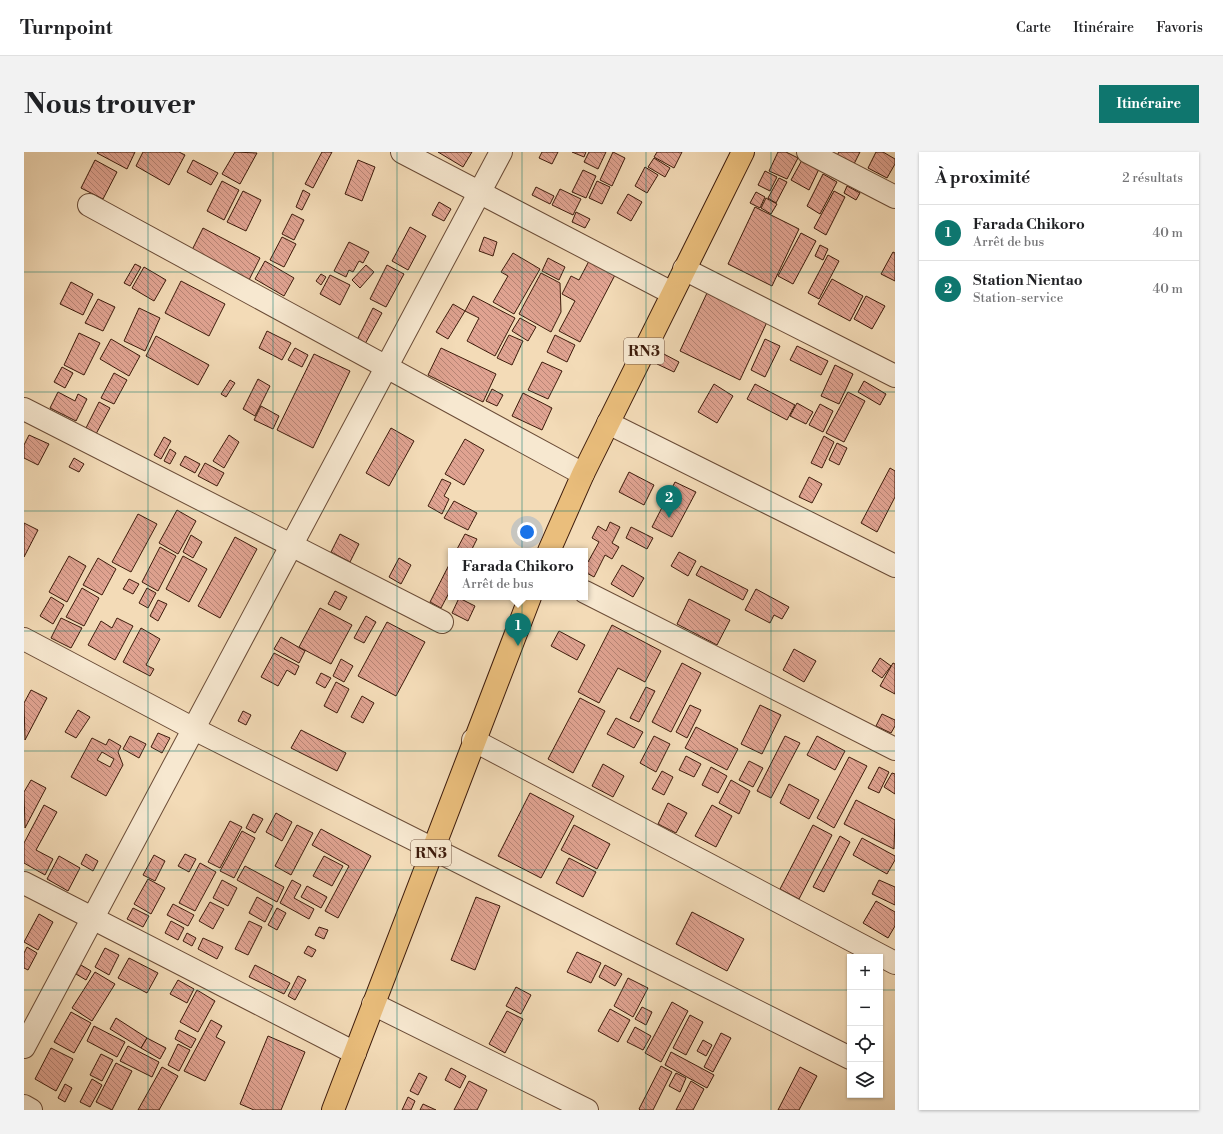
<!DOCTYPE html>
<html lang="fr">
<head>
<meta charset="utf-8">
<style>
  :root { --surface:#fff; --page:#f2f2f2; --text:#202124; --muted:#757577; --line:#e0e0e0; --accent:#0f766e }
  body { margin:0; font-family:"Libre Bodoni",serif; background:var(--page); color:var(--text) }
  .controls { position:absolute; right:12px; bottom:12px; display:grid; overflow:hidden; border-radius:0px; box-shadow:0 1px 3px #0004 }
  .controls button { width:36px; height:36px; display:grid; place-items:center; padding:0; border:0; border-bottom:1px solid var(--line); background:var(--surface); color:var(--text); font:20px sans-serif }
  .you { position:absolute; left:503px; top:380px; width:14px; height:14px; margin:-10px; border:3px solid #fff; border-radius:50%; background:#1a73e8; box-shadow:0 0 0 6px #1a73e833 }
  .badge { display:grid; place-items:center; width:26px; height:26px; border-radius:50%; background:var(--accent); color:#fff; font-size:13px; font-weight:700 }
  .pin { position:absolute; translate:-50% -33px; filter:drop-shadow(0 1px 2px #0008) }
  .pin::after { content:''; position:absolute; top:21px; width:14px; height:12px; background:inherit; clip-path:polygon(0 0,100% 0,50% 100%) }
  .popup { position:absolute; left:424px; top:396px; width:140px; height:52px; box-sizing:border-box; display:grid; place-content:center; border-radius:0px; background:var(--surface); filter:drop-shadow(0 1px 3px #0005); font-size:13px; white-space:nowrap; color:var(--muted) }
  .popup b { font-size:15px; color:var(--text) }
  .popup::after { content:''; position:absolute; left:50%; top:100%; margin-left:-8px; border:8px solid transparent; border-top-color:var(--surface) }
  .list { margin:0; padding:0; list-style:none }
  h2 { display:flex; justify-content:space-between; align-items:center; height:52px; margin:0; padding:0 16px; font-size:17px }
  h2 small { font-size:13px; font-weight:400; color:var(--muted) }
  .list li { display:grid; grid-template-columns:26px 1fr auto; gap:12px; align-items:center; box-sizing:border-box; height:56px; padding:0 16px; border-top:1px solid var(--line) }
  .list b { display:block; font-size:15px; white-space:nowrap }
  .list p { margin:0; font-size:13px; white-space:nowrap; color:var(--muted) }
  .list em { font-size:13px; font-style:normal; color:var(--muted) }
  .icon { flex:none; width:22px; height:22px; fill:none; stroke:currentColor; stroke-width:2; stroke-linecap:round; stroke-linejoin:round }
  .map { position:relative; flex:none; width:871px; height:958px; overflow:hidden; border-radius:0px }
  header { display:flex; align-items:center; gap:24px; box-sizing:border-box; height:56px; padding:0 20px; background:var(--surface); border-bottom:1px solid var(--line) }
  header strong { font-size:19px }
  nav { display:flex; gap:22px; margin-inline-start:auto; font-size:14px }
  .intro { display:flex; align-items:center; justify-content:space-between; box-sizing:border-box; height:96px; padding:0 24px }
  h1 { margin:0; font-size:28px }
  .button { padding:10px 18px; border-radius:0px; background:var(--accent); color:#fff; font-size:14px; font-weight:700 }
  main { display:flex; gap:24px; padding:0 24px }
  aside { flex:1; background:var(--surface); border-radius:0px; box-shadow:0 1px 3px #0004 }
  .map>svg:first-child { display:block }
</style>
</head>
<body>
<header>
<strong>Turnpoint</strong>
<nav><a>Carte</a><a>Itinéraire</a><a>Favoris</a></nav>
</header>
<div class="intro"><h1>Nous trouver</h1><a class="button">Itinéraire</a></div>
<main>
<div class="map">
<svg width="871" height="958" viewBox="0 0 871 958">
  <defs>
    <pattern id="building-back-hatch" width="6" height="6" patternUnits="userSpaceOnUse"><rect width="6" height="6" fill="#e0a391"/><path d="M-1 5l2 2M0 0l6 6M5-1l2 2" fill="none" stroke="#b78475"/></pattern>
  </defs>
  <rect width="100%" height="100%" fill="#f3dbb7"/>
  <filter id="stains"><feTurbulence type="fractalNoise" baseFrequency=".005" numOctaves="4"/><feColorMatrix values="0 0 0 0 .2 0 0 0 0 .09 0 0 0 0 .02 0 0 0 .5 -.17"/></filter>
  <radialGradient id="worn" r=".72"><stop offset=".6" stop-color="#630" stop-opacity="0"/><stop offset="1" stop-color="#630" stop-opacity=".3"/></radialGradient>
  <g fill="url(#building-back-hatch)" stroke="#3d1b0b" fill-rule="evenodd">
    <polygon points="74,0 111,0 103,17 73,1"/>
    <polygon points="119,0 155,0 161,3 145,33 112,14"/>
    <polygon points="211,0 233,1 216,32 198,22"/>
    <polygon points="298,0 308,0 289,36 281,32"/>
    <polygon points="414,0 448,0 439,15"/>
    <polygon points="518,0 534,0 528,12 515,6"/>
    <polygon points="548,0 562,0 560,5"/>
    <polygon points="565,0 582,0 574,17 560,10"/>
    <polygon points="589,0 601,6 588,34 576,28"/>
    <polygon points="633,0 658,0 650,16 630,5"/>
    <polygon points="754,0 762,0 774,6 763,27 745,19"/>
    <polygon points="815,0 836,0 829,14 812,5"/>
    <polygon points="852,0 859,0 871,7 871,12 863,26 844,16"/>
    <polygon points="630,6 646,16 641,25 624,15"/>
    <polygon points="71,8 93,20 79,47 57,36"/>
    <polygon points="169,8 194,21 187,33 163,20"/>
    <polygon points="334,8 351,15 338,49 321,42"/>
    <polygon points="778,8 795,17 785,38 767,28"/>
    <polygon points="621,15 634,23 623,41 611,34"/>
    <polygon points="559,18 572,24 562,46 548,40"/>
    <polygon points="741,19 753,25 746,39 734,33"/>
    <polygon points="799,22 813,30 796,62 783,54"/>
    <polygon points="755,26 763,30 752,51 744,46"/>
    <polygon points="198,29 215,38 200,68 183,59"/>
    <polygon points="573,29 586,35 578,52 565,46"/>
    <polygon points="823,34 836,41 832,48 820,41"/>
    <polygon points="512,35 530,44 526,52 508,43"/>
    <polygon points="536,37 557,47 549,63 528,53"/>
    <polygon points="279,38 286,42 278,58 272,55"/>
    <polygon points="219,39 237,48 222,79 203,70"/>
    <polygon points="810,39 821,45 802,83 790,76"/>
    <polygon points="732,40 741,45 736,56 726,51"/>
    <polygon points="604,42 618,50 607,69 593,61"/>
    <polygon points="742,46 753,52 747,62 737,56"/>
    <polygon points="415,50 427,57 420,69 408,63"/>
    <polygon points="731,55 775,77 748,134 704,112"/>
    <polygon points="552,60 566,67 561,76 548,70"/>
    <polygon points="268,62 280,68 270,88 258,82"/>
    <polygon points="386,75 402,84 384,118 368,109"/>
    <polygon points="179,76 236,106 225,128 168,98"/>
    <polygon points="777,81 792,89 769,132 754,124"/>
    <polygon points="258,85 272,92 260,115 246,108"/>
    <polygon points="460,85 473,90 469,104 455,99"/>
    <polygon points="325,90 345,100 339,111 335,109 329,120 325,118 322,125 310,119"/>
    <polygon points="796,93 804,97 799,108 791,104"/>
    <polygon points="869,100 871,101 871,129 857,122"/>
    <polygon points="489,101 516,117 490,162 469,150 484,124 477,120"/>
    <polygon points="804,103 815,109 795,147 784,141"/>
    <polygon points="524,106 541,115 535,128 518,119"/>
    <polygon points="241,109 270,126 260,144 231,127"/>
    <polygon points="565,109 591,123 556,190 535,179 551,149 538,142 547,124 555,128"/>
    <polygon points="111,112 117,115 106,134 100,131"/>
    <polygon points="342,113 350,120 336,136 328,128"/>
    <polygon points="363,113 380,122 362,155 346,147"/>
    <polygon points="120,115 142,128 130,149 108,136"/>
    <polygon points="517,121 536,131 537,160 527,180 495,162"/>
    <polygon points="297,122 302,125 297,133 292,129"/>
    <polygon points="306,123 326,133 316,153 296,142"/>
    <polygon points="808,127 839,144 826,169 794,152"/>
    <polygon points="157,129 201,152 185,184 141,161"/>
    <polygon points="47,130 69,142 59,163 36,152"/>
    <polygon points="683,141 743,170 716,228 656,199"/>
    <polygon points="449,144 491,166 471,204 443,189 455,166 441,159"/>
    <polygon points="842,144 861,154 848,177 830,167"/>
    <polygon points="74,147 91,155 79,179 61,171"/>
    <polygon points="429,152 441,159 424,187 412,180"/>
    <polygon points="115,156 136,166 121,199 100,189"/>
    <polygon points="349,156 358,161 341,192 333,188"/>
    <polygon points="496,166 512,175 504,189 488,179"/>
    <polygon points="243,179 267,191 258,208 235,196"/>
    <polygon points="55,181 76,191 60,223 40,213"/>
    <polygon points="485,183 499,189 488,213 473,206"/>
    <polygon points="531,183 551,193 543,210 523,200"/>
    <polygon points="132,184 185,213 174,233 122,204"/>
    <polygon points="87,187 116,204 105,224 76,207"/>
    <polygon points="741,187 756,194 741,225 727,218"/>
    <polygon points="773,194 804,209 797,223 766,208"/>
    <polygon points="271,196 284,203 278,215 264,208"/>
    <polygon points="417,196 472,222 459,250 404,223"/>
    <polygon points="638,201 655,210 650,220 633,212"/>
    <polygon points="290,202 326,219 289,296 253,278"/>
    <polygon points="518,210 538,219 524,247 504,238"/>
    <polygon points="811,213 829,222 815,252 797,244"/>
    <polygon points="38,215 49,221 41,236 30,230"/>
    <polygon points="90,221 103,228 90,252 77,246"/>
    <polygon points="234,227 246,234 231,264 219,257"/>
    <polygon points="206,228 211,231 202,245 197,242"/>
    <polygon points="840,229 862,242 856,253 834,240"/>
    <polygon points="690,232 709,244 693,271 674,260"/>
    <polygon points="731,232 771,253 763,268 723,247"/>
    <polygon points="468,237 479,243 473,254 462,249"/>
    <polygon points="34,240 51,249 54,242 63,247 52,269 26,256"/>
    <polygon points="824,240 841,249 820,290 802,281"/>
    <polygon points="499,241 528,256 518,278 488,264"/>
    <polygon points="75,250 86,256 72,282 62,276"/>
    <polygon points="773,251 789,260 782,272 766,264"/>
    <polygon points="796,252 809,259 799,280 785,273"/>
    <polygon points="237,254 255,264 249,277 230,268"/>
    <polygon points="367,276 390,289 365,334 342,321"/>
    <polygon points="5,283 25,292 14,313 0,306 0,293"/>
    <polygon points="205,283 215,290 200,316 189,309"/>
    <polygon points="800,284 810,290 798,316 787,311"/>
    <polygon points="140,285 147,289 137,307 130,303"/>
    <polygon points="441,287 460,298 440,333 421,322"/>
    <polygon points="813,291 823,296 815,313 805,308"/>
    <polygon points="146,297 152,301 146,312 140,309"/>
    <polygon points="161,304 176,312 171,321 156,313"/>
    <polygon points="50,306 60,312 55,320 45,315"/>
    <polygon points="181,311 200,321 193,334 174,324"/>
    <polygon points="866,316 871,319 871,345 853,380 837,371"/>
    <polygon points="605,320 630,333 620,353 595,340"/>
    <polygon points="785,325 798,332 788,351 775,345"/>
    <polygon points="418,327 427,331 420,344 425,347 418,362 404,354"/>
    <polygon points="651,330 672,340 648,385 628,375"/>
    <polygon points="430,349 453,361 444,378 420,366"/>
    <polygon points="153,358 172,369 154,402 135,391"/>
    <polygon points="114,362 133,372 107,420 88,410"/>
    <polygon points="586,370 596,375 588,391 595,395 588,407 581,403 570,425 561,420 561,408 564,410 575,390 568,386 574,374 582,379"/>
    <polygon points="0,371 14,378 0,405"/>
    <polygon points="607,375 629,386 623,397 602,386"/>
    <polygon points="316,382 335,392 326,410 307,400"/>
    <polygon points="441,382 453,387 447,399 432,399"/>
    <polygon points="167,383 178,390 169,406 159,400"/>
    <polygon points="211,385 233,397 196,466 174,454"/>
    <polygon points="136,395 152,404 134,439 118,430"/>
    <polygon points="655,400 672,409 664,424 647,414"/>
    <polygon points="45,404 62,414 43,450 25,440"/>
    <polygon points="159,404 183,417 165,450 142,437"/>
    <polygon points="74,406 92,417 78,443 59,433"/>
    <polygon points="375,406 387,413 377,432 365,425"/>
    <polygon points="427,409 427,437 417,456 406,450"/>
    <polygon points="598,413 620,426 609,445 587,432"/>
    <polygon points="677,414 724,438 719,448 672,423"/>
    <polygon points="105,427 115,432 109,442 99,437"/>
    <polygon points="58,436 75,446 60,474 42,465"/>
    <polygon points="123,436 132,441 124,456 115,451"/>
    <polygon points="732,437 765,455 758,467 750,463 746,471 721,458"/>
    <polygon points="311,439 323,445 316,458 304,452"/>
    <polygon points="27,445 40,453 29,472 16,464"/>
    <polygon points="435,446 451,454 444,469 428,461"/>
    <polygon points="665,447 706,468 693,493 653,472"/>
    <polygon points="134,448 143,452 134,469 126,464"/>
    <polygon points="296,456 328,473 307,512 275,495"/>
    <polygon points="342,464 352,470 340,491 330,486"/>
    <polygon points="37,466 58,476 47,496 27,486"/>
    <polygon points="93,466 109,474 91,508 64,493 77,469 88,476"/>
    <polygon points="363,470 401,490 372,544 334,524"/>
    <polygon points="588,473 637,499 621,530 594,516 575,551 554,540"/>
    <polygon points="117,476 136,487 122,513 130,517 126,524 99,510"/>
    <polygon points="535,479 561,493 553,508 527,494"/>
    <polygon points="257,485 281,499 275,511 250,497"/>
    <polygon points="770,497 792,509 780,530 759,518"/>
    <polygon points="250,501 275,514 271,523 263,518 254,534 237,525"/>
    <polygon points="856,506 867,514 858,526 848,519"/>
    <polygon points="317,507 329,514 320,530 309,524"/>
    <polygon points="658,511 677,521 647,580 628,570"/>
    <polygon points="869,511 871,512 871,542 856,534"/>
    <polygon points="297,521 307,526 301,536 292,531"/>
    <polygon points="312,530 325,537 313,561 300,554"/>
    <polygon points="622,535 631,539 615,570 606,566"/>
    <polygon points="7,538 23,546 1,588 0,551"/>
    <polygon points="338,544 350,551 339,571 327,565"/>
    <polygon points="556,546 581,559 549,621 524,607"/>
    <polygon points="666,553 677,558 663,586 652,580"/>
    <polygon points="736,553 757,563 738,602 717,592"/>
    <polygon points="54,558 66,565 52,586 41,580"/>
    <polygon points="219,559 227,563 222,573 214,569"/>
    <polygon points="858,562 871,568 871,574 867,581 852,574"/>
    <polygon points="592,566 619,580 610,596 583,582"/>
    <polygon points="672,575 714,597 703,618 661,596"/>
    <polygon points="277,578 322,601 313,619 267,596"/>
    <polygon points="134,581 146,586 138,601 127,595"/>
    <polygon points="106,584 122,592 115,606 99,597"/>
    <polygon points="630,584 646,592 632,620 616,611"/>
    <polygon points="761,584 776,591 747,646 733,639"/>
    <polygon points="793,584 821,599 811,618 783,603"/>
    <path d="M68,586L82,593L85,587L97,594L94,600L99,613L82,644L47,625ZM78,600L90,607L86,615L73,608Z"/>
    <polygon points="662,604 677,612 670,625 655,618"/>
    <polygon points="825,605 843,614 810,676 793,666"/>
    <polygon points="725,609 739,616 729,635 715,628"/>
    <polygon points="579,612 600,624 589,645 568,634"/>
    <polygon points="687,615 703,624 694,641 678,633"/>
    <polygon points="855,615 865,620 855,641 844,636"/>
    <polygon points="638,619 649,625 640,643 628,637"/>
    <polygon points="868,621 871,622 871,642 860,635"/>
    <polygon points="7,628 22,636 1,676 0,640"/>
    <polygon points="707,628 726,639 715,662 695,651"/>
    <polygon points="765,632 795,648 785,667 756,651"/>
    <polygon points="506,641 550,664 517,726 474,704"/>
    <polygon points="832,648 871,668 870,697 820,672"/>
    <polygon points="644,651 663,661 652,681 634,672"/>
    <polygon points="20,653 33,660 12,698 29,707 21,723 0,711 0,691"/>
    <polygon points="688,653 708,664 692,695 671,684"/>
    <polygon points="252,661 268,670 258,689 242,680"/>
    <polygon points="229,662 239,667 231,681 222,676"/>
    <polygon points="206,669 218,675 196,716 184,710"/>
    <polygon points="273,673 289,681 267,723 251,714"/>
    <polygon points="550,673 586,692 573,717 537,698"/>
    <polygon points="789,673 808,683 775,747 756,737"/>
    <polygon points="297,677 347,704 314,766 301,759 325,714 288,693"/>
    <polygon points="218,679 231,686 210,726 196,719"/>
    <polygon points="816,684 826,690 800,740 789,735"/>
    <polygon points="838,686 871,704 871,708 863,722 829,703"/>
    <polygon points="62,702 74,709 69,719 57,712"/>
    <polygon points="161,702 172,707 165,720 154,714"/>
    <polygon points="130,703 141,709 131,729 119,723"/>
    <polygon points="35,704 56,716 44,739 23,727"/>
    <polygon points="300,704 319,714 308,734 289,724"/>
    <polygon points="545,706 572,720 559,745 532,731"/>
    <polygon points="176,711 192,720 171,759 155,751"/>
    <polygon points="221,714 260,735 253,750 213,728"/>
    <polygon points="124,727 141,736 127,762 110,752"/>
    <polygon points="198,728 213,736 204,754 189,746"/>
    <polygon points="268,728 277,733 270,746 290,757 285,767 256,751"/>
    <polygon points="855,728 871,735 871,753 848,742"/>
    <polygon points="283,734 303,745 297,756 277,745"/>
    <polygon points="233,745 249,754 241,770 225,761"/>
    <polygon points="452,745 476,754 451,818 427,808"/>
    <polygon points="852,749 871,760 871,774 864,786 839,771"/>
    <polygon points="186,750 200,757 189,777 175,769"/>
    <polygon points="149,752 170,763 164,774 143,763"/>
    <polygon points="109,756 125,764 119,775 103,767"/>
    <polygon points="253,756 262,761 253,778 244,773"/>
    <polygon points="668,760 720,787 703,819 652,792"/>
    <polygon points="15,762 29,770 14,798 0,790"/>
    <polygon points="147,769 160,776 154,788 141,781"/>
    <polygon points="225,769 238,775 224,803 211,797"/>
    <polygon points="295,775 304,778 300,787 291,783"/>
    <polygon points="163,781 172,786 168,794 159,789"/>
    <polygon points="179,786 199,795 193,807 174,797"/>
    <polygon points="284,794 292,798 288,805 280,801"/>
    <polygon points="3,795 13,801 4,818 0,816 0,801"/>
    <polygon points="81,796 95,803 85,823 71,815"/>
    <polygon points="553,800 577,811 567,831 543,820"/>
    <polygon points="105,806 134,821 123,841 94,826"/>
    <polygon points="57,813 67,819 62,828 52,822"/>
    <polygon points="231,813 266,831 260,842 225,825"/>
    <polygon points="581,813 598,822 591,834 575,825"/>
    <polygon points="71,820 91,832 68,869 48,856"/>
    <polygon points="274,824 282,828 271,848 264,844"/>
    <polygon points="604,826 624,836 609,865 590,854"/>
    <polygon points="154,828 170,837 163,851 146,842"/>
    <polygon points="492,835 507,843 497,862 482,854"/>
    <polygon points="173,838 191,849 174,880 156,870"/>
    <polygon points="648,850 664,859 637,910 621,901"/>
    <polygon points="618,855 628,860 622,873 611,867"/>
    <polygon points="586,857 606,868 594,890 574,879"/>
    <polygon points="483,859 499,867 481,901 465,892"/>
    <polygon points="47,860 67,871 50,901 30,890"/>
    <polygon points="666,863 679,870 662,903 649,896"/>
    <polygon points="92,866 123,886 117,896 86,877"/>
    <polygon points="187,868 198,874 192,885 201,890 181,929 160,919"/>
    <polygon points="70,874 101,890 93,905 63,889"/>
    <polygon points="611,875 627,884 619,898 603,890"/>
    <polygon points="155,878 172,887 167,896 151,887"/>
    <polygon points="697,881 707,886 689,920 680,915"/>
    <polygon points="244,884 281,900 257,958 230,958 216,952"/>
    <polygon points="123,886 142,896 136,907 117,896"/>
    <polygon points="679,888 688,893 682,904 673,899"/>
    <polygon points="154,892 166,898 155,919 144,913"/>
    <polygon points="104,894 135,910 128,925 96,909"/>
    <polygon points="27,896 49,907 32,939 11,927"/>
    <polygon points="647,900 690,923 683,936 641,913"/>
    <polygon points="77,902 89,908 78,929 66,923"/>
    <polygon points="92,911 108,919 88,958 72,950"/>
    <polygon points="637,914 648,920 629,958 616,958 615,957"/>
    <polygon points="138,915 154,924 135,958 114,958"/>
    <polygon points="776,915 793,924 775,958 754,958"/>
    <polygon points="427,916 442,924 436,936 421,928"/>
    <polygon points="395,921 403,925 394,943 386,939"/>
    <polygon points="652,921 662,926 656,940 645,934"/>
    <polygon points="68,927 78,933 66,955 56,950"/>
    <polygon points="445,929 463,938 453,958 430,958"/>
    <polygon points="667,929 680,937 669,958 652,958"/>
    <polygon points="41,932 48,936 41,950 34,946"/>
    <polygon points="384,945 391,949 387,958 378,958"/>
    <polygon points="399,952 412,958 396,958"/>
  </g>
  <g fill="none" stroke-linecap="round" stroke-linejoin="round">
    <defs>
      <g id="minor">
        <polyline points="378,0 648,141"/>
        <polyline points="784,0 871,45"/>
        <polyline points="65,53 559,322"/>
        <polyline points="660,117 871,224"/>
        <polyline points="0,257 418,470"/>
        <polyline points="584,271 871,414"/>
        <polyline points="561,440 871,597"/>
        <polyline points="0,487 170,577 826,906"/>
        <polyline points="449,588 871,811"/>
        <polyline points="0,731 331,901"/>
        <polyline points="349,852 563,958"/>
        <polyline points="0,895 477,0"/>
        <polyline points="0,954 7,958"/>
      </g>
      <g id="trunk">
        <polyline points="525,399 559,322 719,0"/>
        <polyline points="309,958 506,445"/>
      </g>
    </defs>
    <use href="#minor" stroke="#6a4b36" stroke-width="24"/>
    <use href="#trunk" stroke="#3d1b0b" stroke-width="24"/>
    <use href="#minor" stroke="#f7e8d0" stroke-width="22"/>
    <use href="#trunk" stroke="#eabe7c" stroke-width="22"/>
  </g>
  <path fill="none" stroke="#0f766e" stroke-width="1" stroke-opacity="0.55" d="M124,0V958M249,0V958M373,0V958M498,0V958M622,0V958M747,0V958M0,120H871M0,240H871M0,359H871M0,479H871M0,599H871M0,718H871M0,838H826M856,838H871"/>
  <g text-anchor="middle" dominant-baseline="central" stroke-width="4" stroke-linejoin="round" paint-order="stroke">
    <g fill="#f7e8d0" stroke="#755846" stroke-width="1">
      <rect x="600" y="186" width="40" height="26" rx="3"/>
      <rect x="387" y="688" width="40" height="26" rx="3"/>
    </g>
    <g font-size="15" font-weight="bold" fill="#3d1b0b">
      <text x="620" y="199">RN3</text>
      <text x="407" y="701">RN3</text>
    </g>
  </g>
  <rect width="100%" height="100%" filter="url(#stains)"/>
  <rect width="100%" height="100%" fill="url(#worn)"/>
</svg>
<div class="controls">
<button>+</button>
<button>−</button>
<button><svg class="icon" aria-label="locate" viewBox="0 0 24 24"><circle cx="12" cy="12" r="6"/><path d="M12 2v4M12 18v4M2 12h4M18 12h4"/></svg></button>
<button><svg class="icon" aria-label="layers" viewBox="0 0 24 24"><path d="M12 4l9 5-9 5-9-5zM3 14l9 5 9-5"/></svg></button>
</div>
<div class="you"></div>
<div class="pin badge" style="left:494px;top:494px">1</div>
<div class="popup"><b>Farada Chikoro</b>Arrêt de bus</div>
<div class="pin badge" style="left:645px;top:366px">2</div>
</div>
<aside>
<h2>À proximité<small>2 résultats</small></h2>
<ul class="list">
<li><span class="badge">1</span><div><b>Farada Chikoro</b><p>Arrêt de bus</p></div><em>40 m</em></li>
<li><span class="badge">2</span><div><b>Station Nientao</b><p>Station-service</p></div><em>40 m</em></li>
</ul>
</aside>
</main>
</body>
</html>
